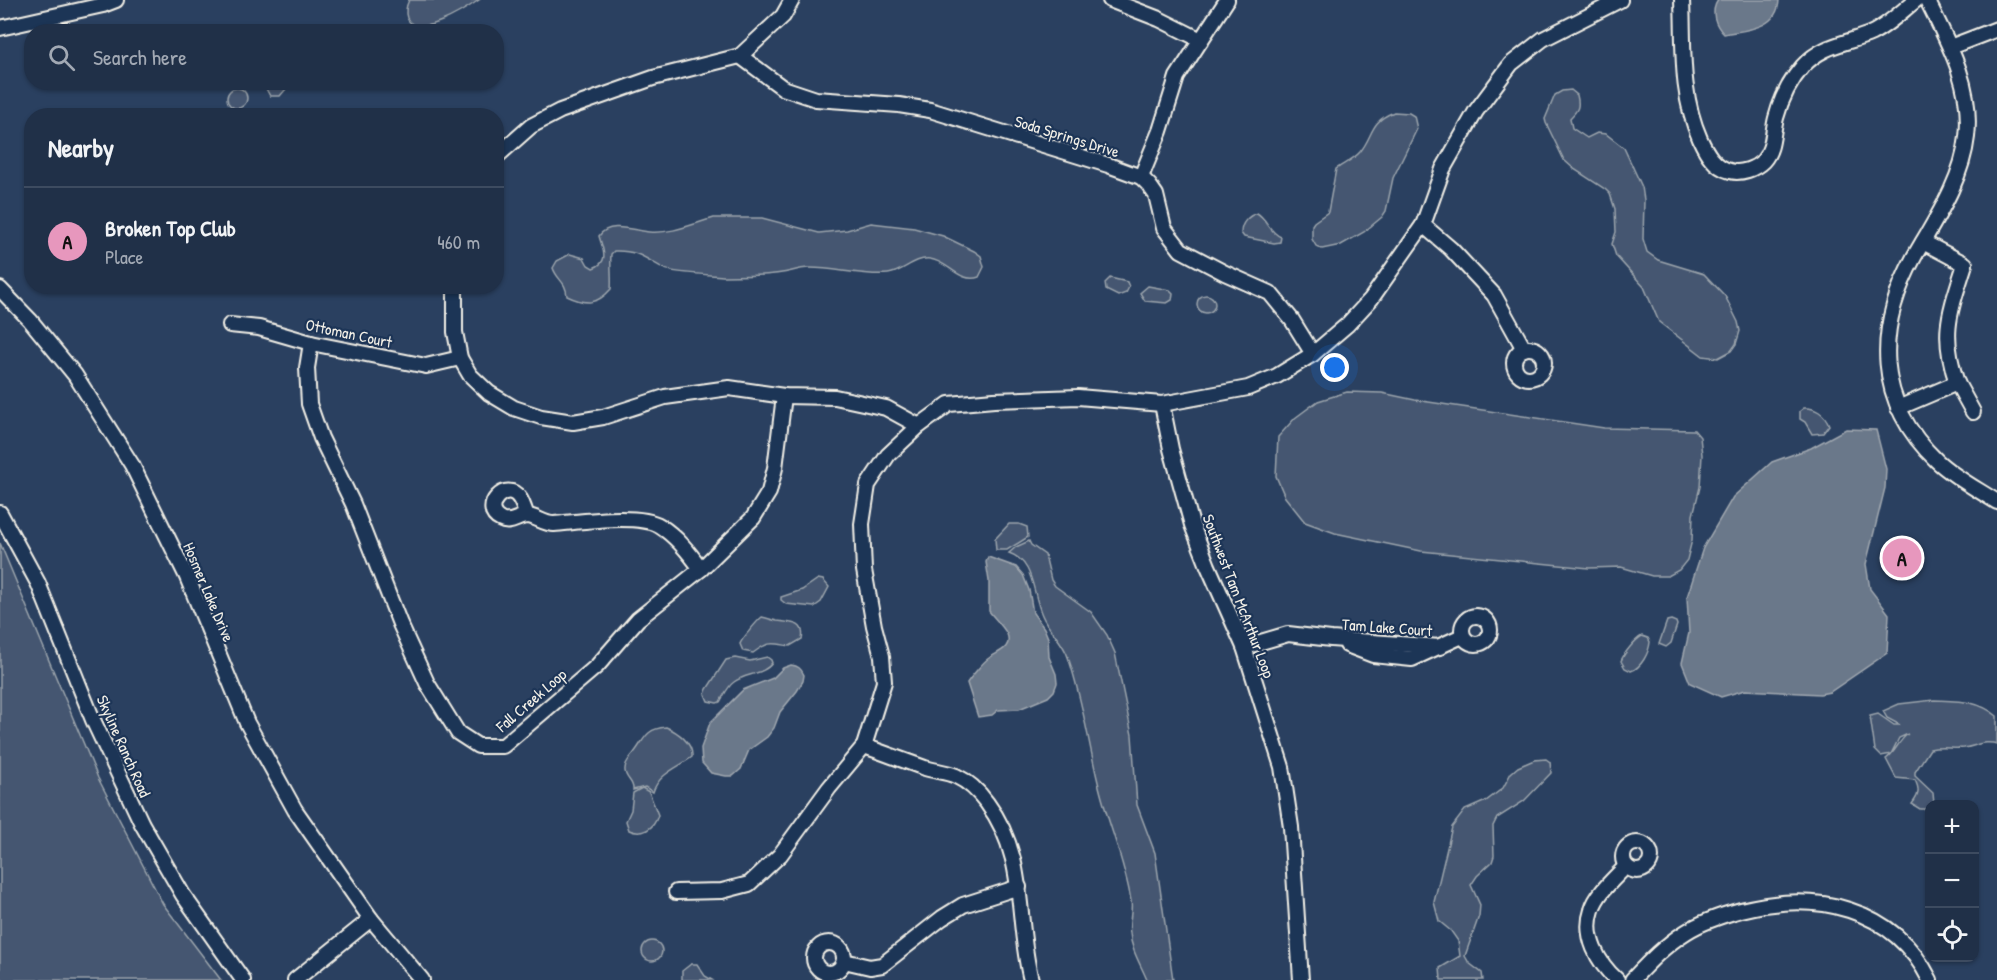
<!DOCTYPE html>
<html lang="en">
<head>
<meta charset="utf-8">
<style>
  :root { --surface:#203048; --page:#28384f; --text:#f1f3f6; --muted:#a2a9b4; --line:#3d4b60; --accent:#e797bd }
  body { margin:0; font-family:"Patrick Hand",sans-serif; background:var(--page); color:var(--text) }
  .controls { position:absolute; right:18px; bottom:18px; display:grid; overflow:hidden; border-radius:12px; box-shadow:0 2px 4px #0004 }
  .controls button { width:54px; height:54px; display:grid; place-items:center; padding:0; border:0; border-bottom:2px solid var(--line); background:var(--surface); color:var(--text); font:30px sans-serif }
  .you { position:absolute; left:1335px; top:368px; width:21px; height:21px; margin:-15px; border:4px solid #fff; border-radius:50%; background:#1a73e8; box-shadow:0 0 0 9px #1a73e833 }
  .badge { display:grid; place-items:center; width:39px; height:39px; border-radius:50%; background:var(--accent); color:#111; font-size:20px; font-weight:700 }
  .pin { position:absolute; translate:-50% -50%; border:3px solid #fff; box-shadow:0 2px 6px #0006 }
  .list { margin:0; padding:0; list-style:none }
  h2 { display:flex; justify-content:space-between; align-items:center; height:78px; margin:0; padding:0 24px; font-size:26px }
  h2 small { font-size:20px; font-weight:400; color:var(--muted) }
  .list li { display:grid; grid-template-columns:39px 1fr auto; gap:18px; align-items:center; box-sizing:border-box; height:108px; padding:0 24px; border-top:2px solid var(--line) }
  .list b { display:block; font-size:22px; white-space:nowrap }
  .list p { margin:0; font-size:20px; white-space:nowrap; color:var(--muted) }
  .list em { font-size:20px; font-style:normal; color:var(--muted) }
  .icon { flex:none; width:33px; height:33px; fill:none; stroke:currentColor; stroke-width:2; stroke-linecap:round; stroke-linejoin:round }
  .map { position:relative; flex:none; width:1997px; height:980px; overflow:hidden }
  .search { position:absolute; background:var(--surface); box-shadow:0 2px 4px #0004; left:24px; top:24px; width:480px; height:66px; display:flex; align-items:center; gap:15px; box-sizing:border-box; padding:0 21px; border-radius:24px; color:var(--muted); font-size:22px }
  .panel { position:absolute; background:var(--surface); box-shadow:0 2px 4px #0004; left:24px; top:108px; width:480px; height:186px; border-radius:24px }
  .map>svg:first-child { display:block }
</style>
</head>
<body>
<div class="map">
<svg width="1997" height="980" viewBox="0 0 1997 980">
  <rect width="100%" height="100%" fill="#2a4060"/>
  <filter id="ink" filterUnits="userSpaceOnUse"><feTurbulence type="fractalNoise" baseFrequency=".0167" numOctaves="2"/><feDisplacementMap in="SourceGraphic" scale="12" xChannelSelector="R" yChannelSelector="G"/><feConvolveMatrix kernelMatrix="1 2 1 2 8 2 1 2 1" color-interpolation-filters="sRGB"/></filter>
  <g filter="url(#ink)">
    <g fill="#445771" stroke="#9ca4ac" stroke-width="1.5">
      <path d="M409,0H479C466,9 417,41 407,18C405,12 406,6 409,0Z"/>
      <polygon points="263,83 286,83 286,89 280,96 270,96"/>
      <circle cx="237" cy="98" r="10"/>
      <path d="M1571,90L1577,95C1580,107 1578,110 1570,118L1572,128L1587,138L1597,133L1606,134L1624,148L1642,187L1644,200L1643,239L1647,252L1658,260L1704,274L1725,296L1738,322L1740,331L1736,344L1731,351L1718,358L1703,356L1659,322L1644,287L1616,256L1612,244L1616,232L1615,209L1610,194L1605,189L1574,169L1564,160L1546,123L1545,119L1555,95L1562,91Z"/>
      <path d="M1394,112L1409,113L1414,116L1417,129L1393,178L1386,211L1382,217L1364,232L1341,245L1322,249L1316,246L1312,239V225L1314,222L1328,212L1336,169C1343,164 1354,159 1360,152C1374,135 1369,122 1394,112Z"/>
      <path d="M1257,213C1267,219 1269,232 1281,237L1280,242L1274,243L1244,237L1241,233C1241,223 1248,216 1257,213Z"/>
      <path d="M714,218H762L819,233L847,230L871,223L914,228L943,236L974,251L981,256L984,267L979,277C960,284 948,261 930,259C914,257 902,273 888,274C862,276 836,268 810,268C803,268 799,269 792,271C774,276 743,276 724,276C714,275 671,273 665,269C645,259 639,250 614,251L611,254C610,266 612,277 611,289C597,305 586,305 567,296C566,281 557,280 553,268L557,261L570,254L584,258L588,265L593,268C610,262 603,250 599,236C609,220 635,231 649,232C672,234 692,224 714,218Z"/>
      <polygon points="1110,278 1127,282 1129,287 1126,293 1118,296 1106,290 1105,283"/>
      <polygon points="1148,286 1170,290 1173,293 1172,300 1167,303 1145,301 1140,293"/>
      <circle cx="1206" cy="304" r="9"/>
      <polygon points="1347,392 1382,393 1415,400 1604,428 1694,430 1700,437 1702,455 1700,487 1693,515 1692,540 1687,560 1679,570 1668,576 1652,576 1621,567 1589,568 1421,551 1335,533 1305,522 1285,497 1276,476 1278,437 1295,418 1318,401"/>
      <path d="M1804,408C1815,407 1825,414 1829,425L1823,433L1812,434L1805,422L1800,419V411Z"/>
      <polygon points="1009,524 1019,524 1027,527 1028,537 1007,550 996,550 995,539"/>
      <path d="M1029,541L1031,545L1045,555L1051,580L1055,586L1091,612L1107,635L1115,653L1132,735L1137,805L1155,853L1173,980H1147C1141,965 1131,950 1130,933C1128,923 1133,912 1131,901C1125,861 1107,822 1098,782C1088,741 1082,697 1068,657C1063,641 1048,630 1042,615C1032,593 1035,562 1009,553L1016,547Z"/>
      <polygon points="0,543 98,778 163,904 221,980 0,980"/>
      <polygon points="818,579 823,580 829,587 821,602 814,607 786,604 781,600 781,597 802,590"/>
      <path d="M762,617C767,618 772,620 777,621C789,623 806,621 802,639L790,646C771,643 769,641 753,653L743,651L740,644C741,640 758,620 762,617Z"/>
      <polygon points="1671,620 1676,622 1677,625 1671,643 1666,647 1659,644 1667,621"/>
      <path d="M1642,636L1648,638L1650,642C1649,653 1641,668 1631,671L1625,668L1621,661C1624,653 1635,640 1642,636Z"/>
      <path d="M767,657L771,660L772,663C764,675 745,673 734,682C728,686 724,695 720,702L717,703L708,701L705,694L707,689L726,660L735,658L750,661Z"/>
      <path d="M1934,700C1958,701 1978,700 1997,716V744C1985,740 1976,746 1964,748C1952,749 1941,746 1930,749L1915,772V776L1933,793L1934,804H1930L1928,809H1920L1912,804C1919,795 1920,790 1915,780L1896,778L1886,759C1896,752 1898,741 1908,734L1899,738L1891,754L1881,756L1875,750L1870,716L1878,714L1894,725H1900L1887,718L1883,711L1899,704Z"/>
      <path d="M666,727C678,732 693,743 692,757C678,768 659,773 653,792L645,787L633,790C634,781 624,778 625,769C625,762 630,758 634,753C645,739 645,729 666,727Z"/>
      <polygon points="1546,759 1550,762 1551,773 1524,801 1497,818 1493,826 1494,856 1492,862 1477,876 1471,885 1480,905 1479,916 1465,956 1469,963 1482,973 1483,980 1441,980 1440,968 1460,956 1458,941 1451,931 1439,921 1434,902 1452,827 1465,810 1486,801 1503,788 1511,773 1518,767 1534,760"/>
      <path d="M642,788L649,792L658,815C654,829 642,836 629,830L626,821L631,810L633,793Z"/>
      <circle cx="652" cy="951" r="10"/>
      <polygon points="691,964 697,964 705,976 712,980 682,980 682,971"/>
    </g>
    <g fill="#6a788a" stroke="#a1a8b0" stroke-width="1.5">
      <path d="M1718,0H1779C1778,29 1746,30 1724,34C1715,25 1710,12 1718,0Z"/>
      <polygon points="1846,429 1876,430 1886,469 1885,488 1866,564 1870,589 1889,614 1887,653 1830,692 1820,694 1745,690 1721,697 1690,683 1682,663 1689,633 1687,597 1703,548 1733,497 1772,462 1811,448"/>
      <path d="M988,557L1016,567L1023,575L1029,590L1033,613L1044,628L1048,638L1049,657L1056,674L1057,683L1054,691L1048,697L1019,709L998,710L992,715L978,717L967,683C971,677 983,662 989,658C997,652 1013,649 1007,634C1003,626 994,618 989,611V581L986,562Z"/>
      <path d="M791,665C798,666 801,668 804,675L803,681L797,691L780,712L774,728L767,737L749,750L741,769L733,776H726L711,773L702,763L701,748L710,723L743,690L773,678L783,668Z"/>
    </g>
    <g fill="none" stroke-linecap="round" stroke-linejoin="round">
      <defs>
        <g id="minor">
          <polyline points="1110,0 1159,19 1201,40"/>
          <path d="M1682,0C1684,48 1680,94 1700,139C1706,152 1714,167 1730,171C1741,174 1755,169 1763,161C1774,149 1772,133 1776,118C1781,99 1790,81 1803,66C1823,44 1847,44 1872,33C1888,25 1902,11 1916,0"/>
          <path d="M1927,0C1949,44 1973,87 1967,137C1962,181 1935,220 1914,257C1875,329 1875,402 1937,461C1954,477 1977,489 1997,502"/>
          <polyline points="0,28 103,5 116,0"/>
          <polyline points="1950,47 1997,29"/>
          <polyline points="740,56 783,88 816,99 899,105 930,110 1108,165 1141,177 1149,185 1156,195 1164,228 1181,250 1225,273 1270,293 1292,320 1313,354"/>
          <polyline points="496,157 531,126 560,111 653,78 740,56 783,16 792,0"/>
          <polyline points="1141,177 1160,131 1177,77 1227,0"/>
          <polyline points="1423,225 1451,249 1494,295 1524,349"/>
          <path d="M1923,242L1965,264C1950,312 1940,333 1957,383"/>
          <polyline points="455,286 455,332 460,358 470,375 489,393 514,408 541,417 573,422 603,417 665,397 729,388 784,396 835,397 886,408 919,426"/>
          <polyline points="0,289 30,320 75,375 132,465 187,577 247,723 295,810 371,919"/>
          <polyline points="230,325 259,328 311,343 426,366 460,358"/>
          <polyline points="311,343 307,368 309,404 321,438 353,504 400,624 427,683 458,733 478,746 503,746 597,666 638,619 701,569 753,518 769,492 775,468 784,396"/>
          <circle cx="1529" cy="363" r="15"/>
          <polyline points="1162,404 1171,449 1192,525 1208,566 1244,647 1282,767 1291,827 1301,980"/>
          <polyline points="1898,408 1957,383 1973,412"/>
          <polyline points="0,513 38,583 93,720 142,824 183,895 243,980"/>
          <path d="M527,516C525,511 523,504 520,499C507,477 478,509 501,520C510,525 518,516 528,516C537,517 544,524 554,524C580,522 639,513 660,526C677,537 689,552 701,569"/>
          <circle cx="1476" cy="630" r="14"/>
          <polyline points="1347,645 1373,655 1412,659 1462,636"/>
          <polyline points="1244,647 1288,634 1331,639 1440,647"/>
          <path d="M864,746C884,753 905,761 925,768C935,771 947,772 956,776C969,782 979,792 987,803C1028,858 1015,918 1031,980"/>
          <circle cx="1637" cy="857" r="14"/>
          <polyline points="676,892 722,891 749,884 780,855 829,788 864,746 884,682 882,656 874,626 864,570 862,524 868,485 888,455 919,426 949,404 994,400 1078,397 1162,404 1248,388 1277,376 1313,354 1347,325 1371,299 1423,225 1443,169 1476,111 1511,64 1543,39 1620,0"/>
          <circle cx="829" cy="958" r="15"/>
          <polyline points="844,961 870,967 882,965 942,918 963,905 1019,887"/>
          <polyline points="295,980 371,919 422,980"/>
          <path d="M1617,980C1598,963 1583,936 1592,910C1597,893 1614,879 1626,866"/>
          <path d="M1632,980C1649,962 1665,945 1686,932C1703,921 1723,915 1741,910C1815,891 1893,906 1930,980"/>
        </g>
      </defs>
      <use href="#minor" stroke="#f4f1e8" stroke-width="18"/>
      <use href="#minor" stroke="#1d3557" stroke-width="14"/>
    </g>
  </g>
  <g text-anchor="middle" dominant-baseline="central" stroke-width="4.5" stroke-linejoin="round" paint-order="stroke">
    <g font-size="16" fill="#f4f1e8" stroke="#1d3557">
      <text transform="translate(1067 136) rotate(17)">Soda Springs Drive</text>
      <text transform="translate(349 333) rotate(12)">Ottoman Court</text>
      <text transform="translate(209 592) rotate(67)">Hosmer Lake Drive</text>
      <text transform="translate(1239 596) rotate(69)">Southwest Tam McArthur Loop</text>
      <text transform="translate(1387 627) rotate(4)">Tam Lake Court</text>
      <text transform="translate(531 700) rotate(-41)">Fall Creek Loop</text>
      <text transform="translate(124 746) rotate(66)">Skyline Ranch Road</text>
    </g>
  </g>
</svg>
<div class="controls">
<button>+</button>
<button>−</button>
<button><svg class="icon" aria-label="locate" viewBox="0 0 24 24"><circle cx="12" cy="12" r="6"/><path d="M12 2v4M12 18v4M2 12h4M18 12h4"/></svg></button>
</div>
<div class="you"></div>
<div class="pin badge" style="left:1902px;top:558px">A</div>
<div class="search"><svg class="icon" aria-label="search" viewBox="0 0 24 24"><circle cx="10" cy="10" r="6"/><path d="M15 15l6 6"/></svg>Search here</div>
<section class="panel">
<h2>Nearby<small></small></h2>
<ul class="list">
<li><span class="badge">A</span><div><b>Broken Top Club</b><p>Place</p></div><em>460 m</em></li>
</ul>
</section>
</div>
</body>
</html>
